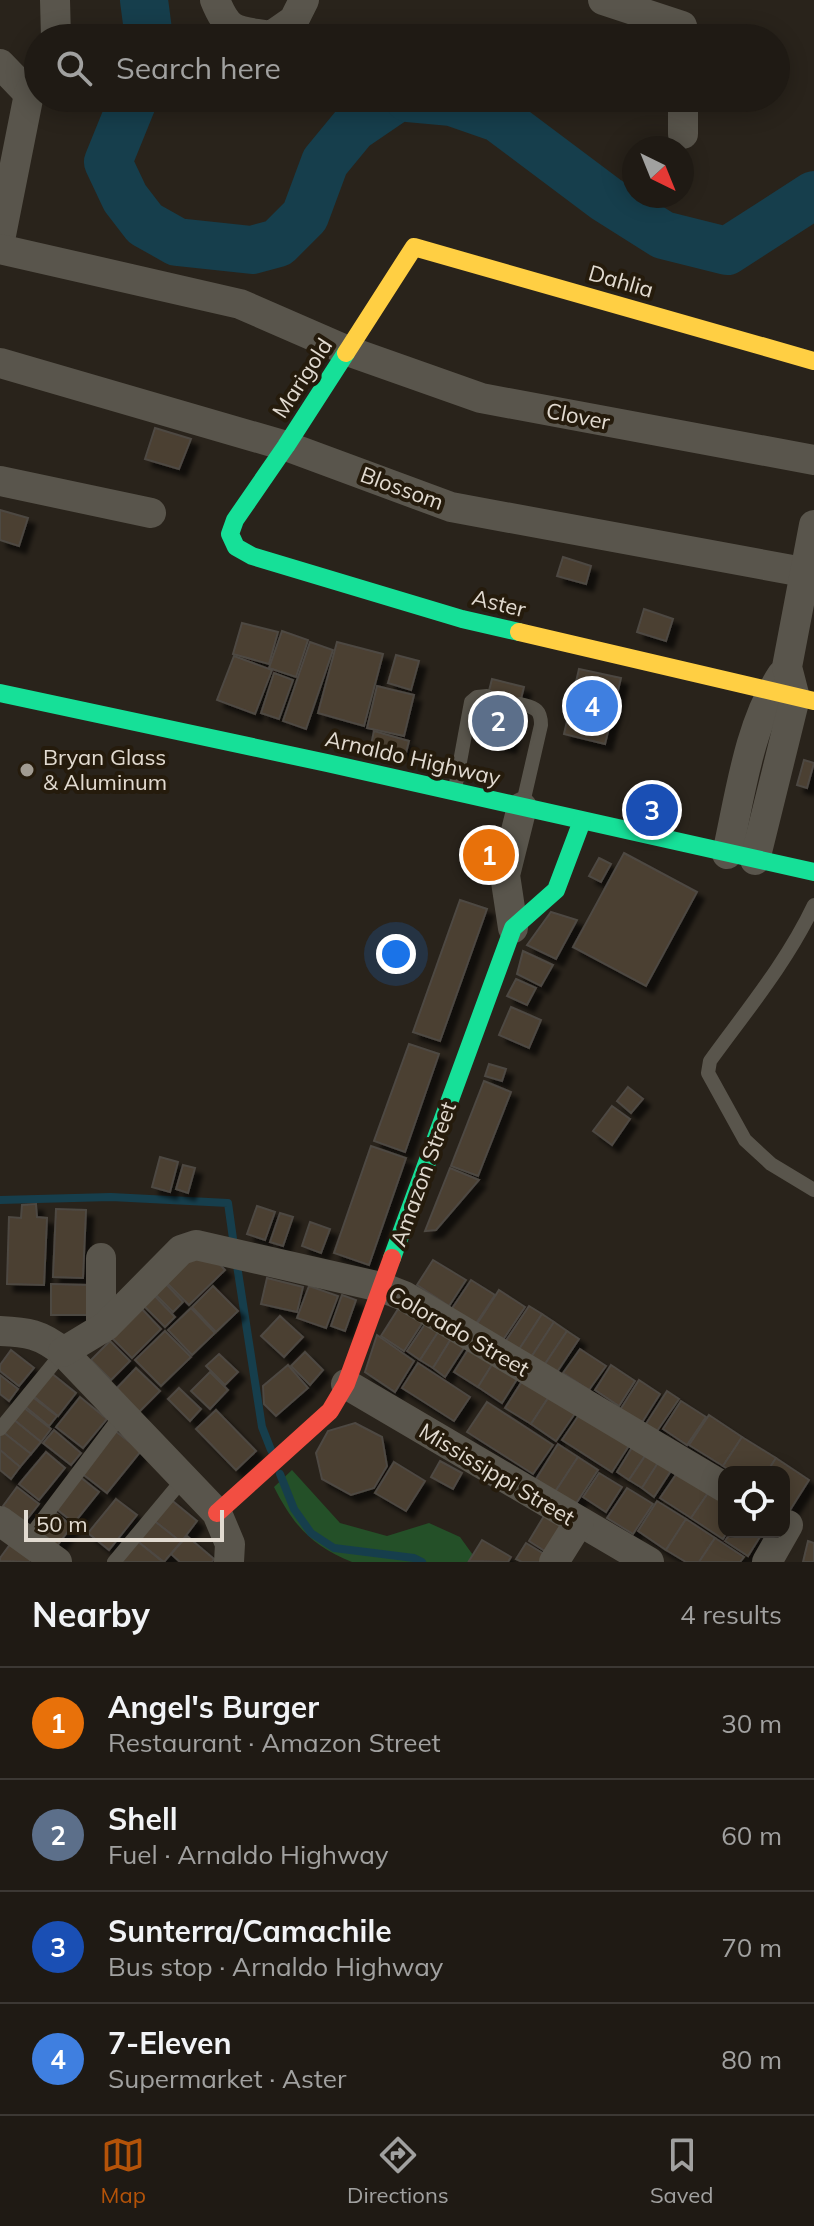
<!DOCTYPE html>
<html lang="en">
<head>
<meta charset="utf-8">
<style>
  :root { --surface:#1f1a14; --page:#27231d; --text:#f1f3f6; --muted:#a1a1a0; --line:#3c3834; --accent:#b45309 }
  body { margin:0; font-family:Mulish,sans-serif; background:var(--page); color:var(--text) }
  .controls { position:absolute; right:24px; bottom:24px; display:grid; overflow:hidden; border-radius:16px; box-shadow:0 4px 20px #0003 }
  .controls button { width:72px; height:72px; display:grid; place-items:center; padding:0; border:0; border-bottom:2px solid var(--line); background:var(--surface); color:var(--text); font:40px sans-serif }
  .compass { position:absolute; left:622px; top:136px; width:72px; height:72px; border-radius:50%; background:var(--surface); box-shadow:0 4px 20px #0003; rotate:137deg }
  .scale { position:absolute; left:24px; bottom:20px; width:200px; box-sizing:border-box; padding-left:8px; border:4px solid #e2dbd1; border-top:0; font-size:22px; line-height:28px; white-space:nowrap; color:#e2dbd1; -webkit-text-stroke:6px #251b0c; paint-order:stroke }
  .you { position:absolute; left:396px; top:954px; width:28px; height:28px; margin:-20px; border:6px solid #fff; border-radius:50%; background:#1a73e8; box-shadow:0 0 0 12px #1a73e833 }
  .badge { display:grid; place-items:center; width:52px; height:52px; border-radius:50%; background:var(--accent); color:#fff; font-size:26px; font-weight:700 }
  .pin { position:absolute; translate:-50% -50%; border:4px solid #fff; box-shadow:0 2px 8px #0006 }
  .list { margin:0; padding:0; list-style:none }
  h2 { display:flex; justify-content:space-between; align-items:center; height:104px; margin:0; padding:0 32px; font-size:34px }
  h2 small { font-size:26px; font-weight:400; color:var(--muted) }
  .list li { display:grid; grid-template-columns:52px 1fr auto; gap:24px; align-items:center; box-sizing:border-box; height:112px; padding:0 32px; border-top:2px solid var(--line) }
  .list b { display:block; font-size:30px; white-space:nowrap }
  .list p { margin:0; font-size:26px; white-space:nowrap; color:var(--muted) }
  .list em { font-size:26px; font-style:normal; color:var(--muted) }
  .icon { flex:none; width:44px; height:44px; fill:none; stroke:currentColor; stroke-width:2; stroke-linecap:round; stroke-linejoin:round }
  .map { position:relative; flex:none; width:814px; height:1562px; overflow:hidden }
  .search { position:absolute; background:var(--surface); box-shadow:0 4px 20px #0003; left:24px; right:24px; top:24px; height:88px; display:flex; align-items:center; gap:20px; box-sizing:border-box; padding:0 28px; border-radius:44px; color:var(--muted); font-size:30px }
  .sheet { height:552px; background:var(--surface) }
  nav { display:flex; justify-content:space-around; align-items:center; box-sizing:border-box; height:112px; border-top:2px solid var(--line); background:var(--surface); font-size:22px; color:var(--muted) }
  nav a { display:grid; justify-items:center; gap:4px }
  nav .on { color:var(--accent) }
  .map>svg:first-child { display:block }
</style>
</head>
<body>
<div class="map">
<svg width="814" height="1562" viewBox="0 0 814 1562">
  <defs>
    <filter id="shadow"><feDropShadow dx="7" dy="7" stdDeviation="2" flood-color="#0009"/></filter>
  </defs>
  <rect width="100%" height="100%" fill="#29231b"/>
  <path fill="#245028" d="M292,1470L340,1523L387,1536L429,1523L460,1537L478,1562H352C312,1546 293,1525 274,1487Z"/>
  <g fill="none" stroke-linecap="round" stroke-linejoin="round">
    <g stroke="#163e4c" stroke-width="8">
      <polyline points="0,1200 111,1197 228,1203 234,1246"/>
      <polyline points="236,1259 262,1427 271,1450"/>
      <polyline points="280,1474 294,1509 311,1533 334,1548 414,1558 422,1562"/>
    </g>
    <g stroke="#163e4c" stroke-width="48">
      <polyline points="144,0 149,38"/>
      <polyline points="134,98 108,162 125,198 145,224 177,242 252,250 278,243 305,216 325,162 353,128 397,98"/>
      <polyline points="408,98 452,102 498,118 606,199 663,235 727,251 814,195"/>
    </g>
  </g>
  <g fill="#4c3f32" stroke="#4e4843" stroke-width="2" filter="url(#shadow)">
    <polygon points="155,428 191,439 179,469 145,459"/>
    <polygon points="0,510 28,518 19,546 0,540"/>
    <polygon points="563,557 591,566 586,584 557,576"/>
    <polygon points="644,609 673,619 666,641 637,632"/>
    <polygon points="242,623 278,632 269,664 233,654"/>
    <polygon points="282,631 308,640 296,677 269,668"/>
    <polygon points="310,642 333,650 306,729 283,721"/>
    <polygon points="337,642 383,654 364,726 318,713"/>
    <polygon points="396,655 419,661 411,690 388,683"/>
    <polygon points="234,656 272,670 255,714 217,700"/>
    <polygon points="579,669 621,678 605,744 564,734"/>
    <polygon points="274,673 293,680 279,719 261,713"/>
    <polygon points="492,679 524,687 509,746 477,738"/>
    <polygon points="377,686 414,695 404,736 367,728"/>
    <polygon points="374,731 409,741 406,753 371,745"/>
    <polygon points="804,760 814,763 807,788 797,785"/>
    <polygon points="624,853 697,892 646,986 573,947"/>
    <polygon points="599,858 611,864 601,882 589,876"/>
    <polygon points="460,900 487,909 440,1041 413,1032"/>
    <polygon points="551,912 577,920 556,959 527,945"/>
    <polygon points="523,951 553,965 541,986 517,974"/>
    <polygon points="516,979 536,988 527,1005 507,996"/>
    <polygon points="511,1007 541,1020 529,1048 499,1035"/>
    <polygon points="409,1044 439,1054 405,1152 374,1141"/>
    <polygon points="489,1064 506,1069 502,1081 485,1076"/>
    <polygon points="484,1081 511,1092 478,1176 451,1166"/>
    <polygon points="628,1087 643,1099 631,1113 617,1101"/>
    <polygon points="612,1106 630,1119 612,1145 593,1131"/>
    <polygon points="371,1146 406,1158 369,1265 334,1253"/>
    <polygon points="160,1157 178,1162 170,1192 152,1187"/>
    <polygon points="183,1165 195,1168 188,1193 176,1189"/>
    <polygon points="450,1168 479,1180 436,1230 425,1231"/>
    <polygon points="36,1204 37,1217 47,1218 44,1285 7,1284 9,1217 21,1218 22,1205"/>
    <polygon points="257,1206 275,1212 265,1240 247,1234"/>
    <polygon points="56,1209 86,1210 83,1278 53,1277"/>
    <polygon points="280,1213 293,1217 283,1246 270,1242"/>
    <polygon points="310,1222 330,1229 321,1253 302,1246"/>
    <polygon points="189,1253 211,1255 225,1270 189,1305 163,1279"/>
    <polygon points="433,1260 466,1280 449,1306 417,1285"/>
    <polygon points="267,1278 303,1287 297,1312 261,1304"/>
    <polygon points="471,1280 495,1295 475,1325 451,1310"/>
    <polygon points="164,1282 183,1302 173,1312 154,1293"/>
    <polygon points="51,1284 88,1285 88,1315 51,1315"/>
    <polygon points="213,1286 238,1311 216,1332 192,1307"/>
    <polygon points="309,1286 338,1296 326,1328 297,1318"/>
    <polygon points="499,1290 525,1307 503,1340 477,1324"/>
    <polygon points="150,1291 175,1317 165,1327 140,1302"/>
    <polygon points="342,1295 356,1300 345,1331 331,1326"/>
    <polygon points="400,1306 423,1322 404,1351 381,1336"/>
    <polygon points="529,1306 542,1314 518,1351 505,1342"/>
    <polygon points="140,1307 161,1329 132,1358 110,1336"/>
    <polygon points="191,1308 215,1333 192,1355 168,1330"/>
    <polygon points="542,1314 554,1322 530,1359 518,1351"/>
    <polygon points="280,1316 303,1337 284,1357 261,1336"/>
    <polygon points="429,1318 442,1326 420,1360 407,1351"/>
    <polygon points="554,1322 567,1331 543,1367 530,1359"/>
    <polygon points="442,1326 454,1334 433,1368 420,1360"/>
    <polygon points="165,1331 191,1357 161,1386 135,1360"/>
    <polygon points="567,1331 579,1339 555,1375 543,1367"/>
    <polygon points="454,1334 467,1343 445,1377 433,1368"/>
    <polygon points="377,1335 414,1361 395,1392 365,1372"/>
    <polygon points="110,1341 130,1361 111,1380 91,1360"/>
    <polygon points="471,1345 495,1360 478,1387 454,1372"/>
    <polygon points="580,1349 606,1366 589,1390 563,1373"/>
    <polygon points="11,1350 34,1368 19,1386 0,1371 0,1365"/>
    <polygon points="305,1352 323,1370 310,1385 291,1366"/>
    <polygon points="219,1354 238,1372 225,1385 206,1366"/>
    <polygon points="495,1360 519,1376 502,1403 478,1387"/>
    <polygon points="418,1363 470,1397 454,1421 402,1388"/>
    <polygon points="288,1365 308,1388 276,1416 264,1404 263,1386"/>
    <polygon points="611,1365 635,1381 619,1406 595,1390"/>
    <polygon points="136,1368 160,1391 138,1413 115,1390"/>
    <polygon points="50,1372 76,1393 58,1416 32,1395"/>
    <polygon points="210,1372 228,1390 210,1409 191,1391"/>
    <polygon points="0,1375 18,1389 9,1401 0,1394"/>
    <polygon points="526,1375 552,1392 531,1424 505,1408"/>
    <polygon points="639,1380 660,1394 641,1424 620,1410"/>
    <polygon points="179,1388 201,1409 190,1421 168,1399"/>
    <polygon points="667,1391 679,1399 655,1434 644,1427"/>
    <polygon points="552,1392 578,1409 556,1441 531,1424"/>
    <polygon points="30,1395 57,1416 49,1426 22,1404"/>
    <polygon points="80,1397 107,1419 83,1448 56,1427"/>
    <polygon points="681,1401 706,1417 687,1445 663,1429"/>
    <polygon points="487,1402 553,1445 533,1474 467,1432"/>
    <polygon points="23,1407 51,1429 41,1442 13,1419"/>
    <polygon points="583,1409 632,1441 612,1472 562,1440"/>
    <polygon points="216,1410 256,1451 236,1470 196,1429"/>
    <polygon points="709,1415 742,1437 723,1466 689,1445"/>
    <polygon points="13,1419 41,1442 31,1454 3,1432"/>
    <polygon points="355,1423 382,1437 387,1466 374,1488 351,1495 322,1479 316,1453 328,1431"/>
    <polygon points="54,1430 81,1453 71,1465 43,1443"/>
    <polygon points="114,1430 141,1451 107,1493 80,1472"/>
    <polygon points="3,1432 31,1454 20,1467 0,1450 0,1435"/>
    <polygon points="742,1437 776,1458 767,1472 732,1472 723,1466"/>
    <polygon points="636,1441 649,1450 629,1480 617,1472"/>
    <polygon points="558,1444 578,1457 555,1492 536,1479"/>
    <polygon points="0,1450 20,1467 11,1479 0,1470"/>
    <polygon points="649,1450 661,1458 642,1488 629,1480"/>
    <polygon points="46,1452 65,1468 39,1500 19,1484"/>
    <polygon points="578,1457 598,1470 575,1505 555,1492"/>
    <polygon points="661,1458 674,1466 654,1497 642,1488"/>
    <polygon points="776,1458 809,1480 790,1510 784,1506 784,1472 767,1472"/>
    <polygon points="440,1461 462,1473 453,1489 431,1477"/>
    <polygon points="394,1462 425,1481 406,1511 375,1493"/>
    <polygon points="679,1470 710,1490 691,1518 660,1498"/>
    <polygon points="599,1473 622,1487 606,1512 583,1497"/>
    <polygon points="79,1476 99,1492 74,1523 54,1507"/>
    <polygon points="17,1487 39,1504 24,1523 3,1506"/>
    <polygon points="627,1488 653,1504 633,1534 607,1518"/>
    <polygon points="710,1490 724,1499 724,1532 727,1532 723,1539 691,1518"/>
    <polygon points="169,1498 197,1521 181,1542 152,1519"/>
    <polygon points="116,1499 137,1515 109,1550 88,1533"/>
    <polygon points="657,1501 686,1519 666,1550 638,1531"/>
    <polygon points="56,1513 72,1526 53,1551 37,1537"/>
    <polygon points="544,1516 566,1529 551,1555 529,1541"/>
    <polygon points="152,1519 181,1542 164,1562 136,1540"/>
    <polygon points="686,1519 715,1538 699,1562 686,1562 666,1550"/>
    <polygon points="731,1532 763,1532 748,1556 725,1541"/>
    <polygon points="187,1536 214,1559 212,1562 180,1562 171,1554"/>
    <polygon points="715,1538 744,1557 740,1562 699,1562"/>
    <polygon points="14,1539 34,1554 29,1562 0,1561 0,1558"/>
    <polygon points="136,1540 163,1562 120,1562"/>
    <polygon points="482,1540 511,1557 508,1562 469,1561"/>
    <polygon points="808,1541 814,1543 814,1562 803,1562"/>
    <polygon points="526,1543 554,1560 552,1562 522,1562 516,1559"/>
  </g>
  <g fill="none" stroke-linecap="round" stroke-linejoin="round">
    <g stroke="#59554c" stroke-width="14">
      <path d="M520,704C534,708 541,708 541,725L523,803"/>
      <polyline points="455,789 471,702 477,697 487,696"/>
      <path d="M814,905C787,962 747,1010 710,1061L708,1073L745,1140L771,1164L814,1190"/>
      <polyline points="0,1429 63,1352"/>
      <polyline points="27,1540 122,1414"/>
      <polyline points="114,1562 184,1478"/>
    </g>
    <g stroke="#59554c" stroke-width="30">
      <polyline points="55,0 56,38"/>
      <path d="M215,0C229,35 237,30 271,36L294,20L304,0"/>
      <polyline points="603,0 682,26"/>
      <polyline points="0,64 29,94"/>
      <polyline points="683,98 683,134"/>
      <polyline points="0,240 29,94 38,77"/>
      <polyline points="0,249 240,304 348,351 481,398 814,460"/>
      <polyline points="0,363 286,446 451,507 814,574"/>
      <polyline points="0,481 151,513"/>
      <path d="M727,854C740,796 749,724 782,675"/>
      <polyline points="755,860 795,698 787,667 814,525"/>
      <polyline points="513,928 505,875 522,807"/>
      <polyline points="101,1329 101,1258"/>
      <path d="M0,1331C27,1332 41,1334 63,1352L217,1513L230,1544L229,1562"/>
      <polyline points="63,1352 106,1326 181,1250 196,1245 381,1287 404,1296 724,1487"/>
      <polyline points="346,1384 649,1562"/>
      <polyline points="0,1521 57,1562"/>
      <polyline points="554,1562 579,1522"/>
      <polyline points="767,1562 788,1525"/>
    </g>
    <g stroke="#16e098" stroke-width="18">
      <polyline points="346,353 286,446 235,520 230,534 236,547 252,556 462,619 519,632"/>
      <polyline points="0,693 327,763 814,872"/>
      <polyline points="392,1258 513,928 556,890 582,821"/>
    </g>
    <g stroke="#ffcf43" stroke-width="18">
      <polyline points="346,353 414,247 814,361"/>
      <polyline points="519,632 814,701"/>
    </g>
    <polyline stroke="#f24e42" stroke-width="18" points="217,1513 330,1411 346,1384 392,1258"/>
  </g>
  <circle fill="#a19b91" stroke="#251b0c" stroke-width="3" cx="27" cy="770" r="8"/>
  <g text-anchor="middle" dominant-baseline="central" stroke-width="8" stroke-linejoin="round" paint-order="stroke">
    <g font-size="22" fill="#e2dbd1" stroke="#251b0c">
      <text transform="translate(621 281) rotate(16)">Dahlia</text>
      <text transform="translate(302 378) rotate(-57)">Marigold</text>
      <text transform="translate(578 416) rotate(11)">Clover</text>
      <text transform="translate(402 488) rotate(20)">Blossom</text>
      <text transform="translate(499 603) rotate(14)">Aster</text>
      <text transform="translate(413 758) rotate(13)">Arnaldo Highway</text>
      <text transform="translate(423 1174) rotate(-70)">Amazon Street</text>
      <text transform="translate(459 1331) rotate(30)">Colorado Street</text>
      <text transform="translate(497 1474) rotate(31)">Mississippi Street</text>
    </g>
    <g font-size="22" fill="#e2dbd1" stroke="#251b0c" text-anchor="start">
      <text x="43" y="757">Bryan Glass<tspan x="43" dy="25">&amp; Aluminum</tspan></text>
    </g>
  </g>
</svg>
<div class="controls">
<button><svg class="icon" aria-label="locate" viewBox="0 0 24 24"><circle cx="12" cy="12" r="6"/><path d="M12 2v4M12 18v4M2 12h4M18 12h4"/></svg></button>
</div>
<svg class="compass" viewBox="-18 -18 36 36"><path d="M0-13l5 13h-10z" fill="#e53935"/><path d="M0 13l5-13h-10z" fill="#a1a1a0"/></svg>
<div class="scale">50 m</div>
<div class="you"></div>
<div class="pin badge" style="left:489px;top:855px;background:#e8710a">1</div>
<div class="pin badge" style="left:498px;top:721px;background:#5c6f8a">2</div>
<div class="pin badge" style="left:652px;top:810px;background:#1a4fb4">3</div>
<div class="pin badge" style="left:592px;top:706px;background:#3f7fe0">4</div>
<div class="search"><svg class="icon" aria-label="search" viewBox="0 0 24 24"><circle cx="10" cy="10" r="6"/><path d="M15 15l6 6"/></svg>Search here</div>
</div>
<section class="sheet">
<h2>Nearby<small>4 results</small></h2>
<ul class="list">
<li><span class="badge" style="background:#e8710a">1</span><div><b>Angel's Burger</b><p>Restaurant · Amazon Street</p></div><em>30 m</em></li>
<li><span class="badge" style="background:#5c6f8a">2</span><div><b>Shell</b><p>Fuel · Arnaldo Highway</p></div><em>60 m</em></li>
<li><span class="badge" style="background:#1a4fb4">3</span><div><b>Sunterra/Camachile</b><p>Bus stop · Arnaldo Highway</p></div><em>70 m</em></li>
<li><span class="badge" style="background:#3f7fe0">4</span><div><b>7-Eleven</b><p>Supermarket · Aster</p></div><em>80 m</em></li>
</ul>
</section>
<nav>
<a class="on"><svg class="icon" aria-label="map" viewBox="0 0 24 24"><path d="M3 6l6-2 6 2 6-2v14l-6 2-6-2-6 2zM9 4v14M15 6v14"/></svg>Map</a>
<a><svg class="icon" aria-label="directions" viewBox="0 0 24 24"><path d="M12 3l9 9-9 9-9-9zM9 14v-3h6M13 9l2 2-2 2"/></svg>Directions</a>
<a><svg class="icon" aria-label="saved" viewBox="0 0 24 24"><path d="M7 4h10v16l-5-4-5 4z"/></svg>Saved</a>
</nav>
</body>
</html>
